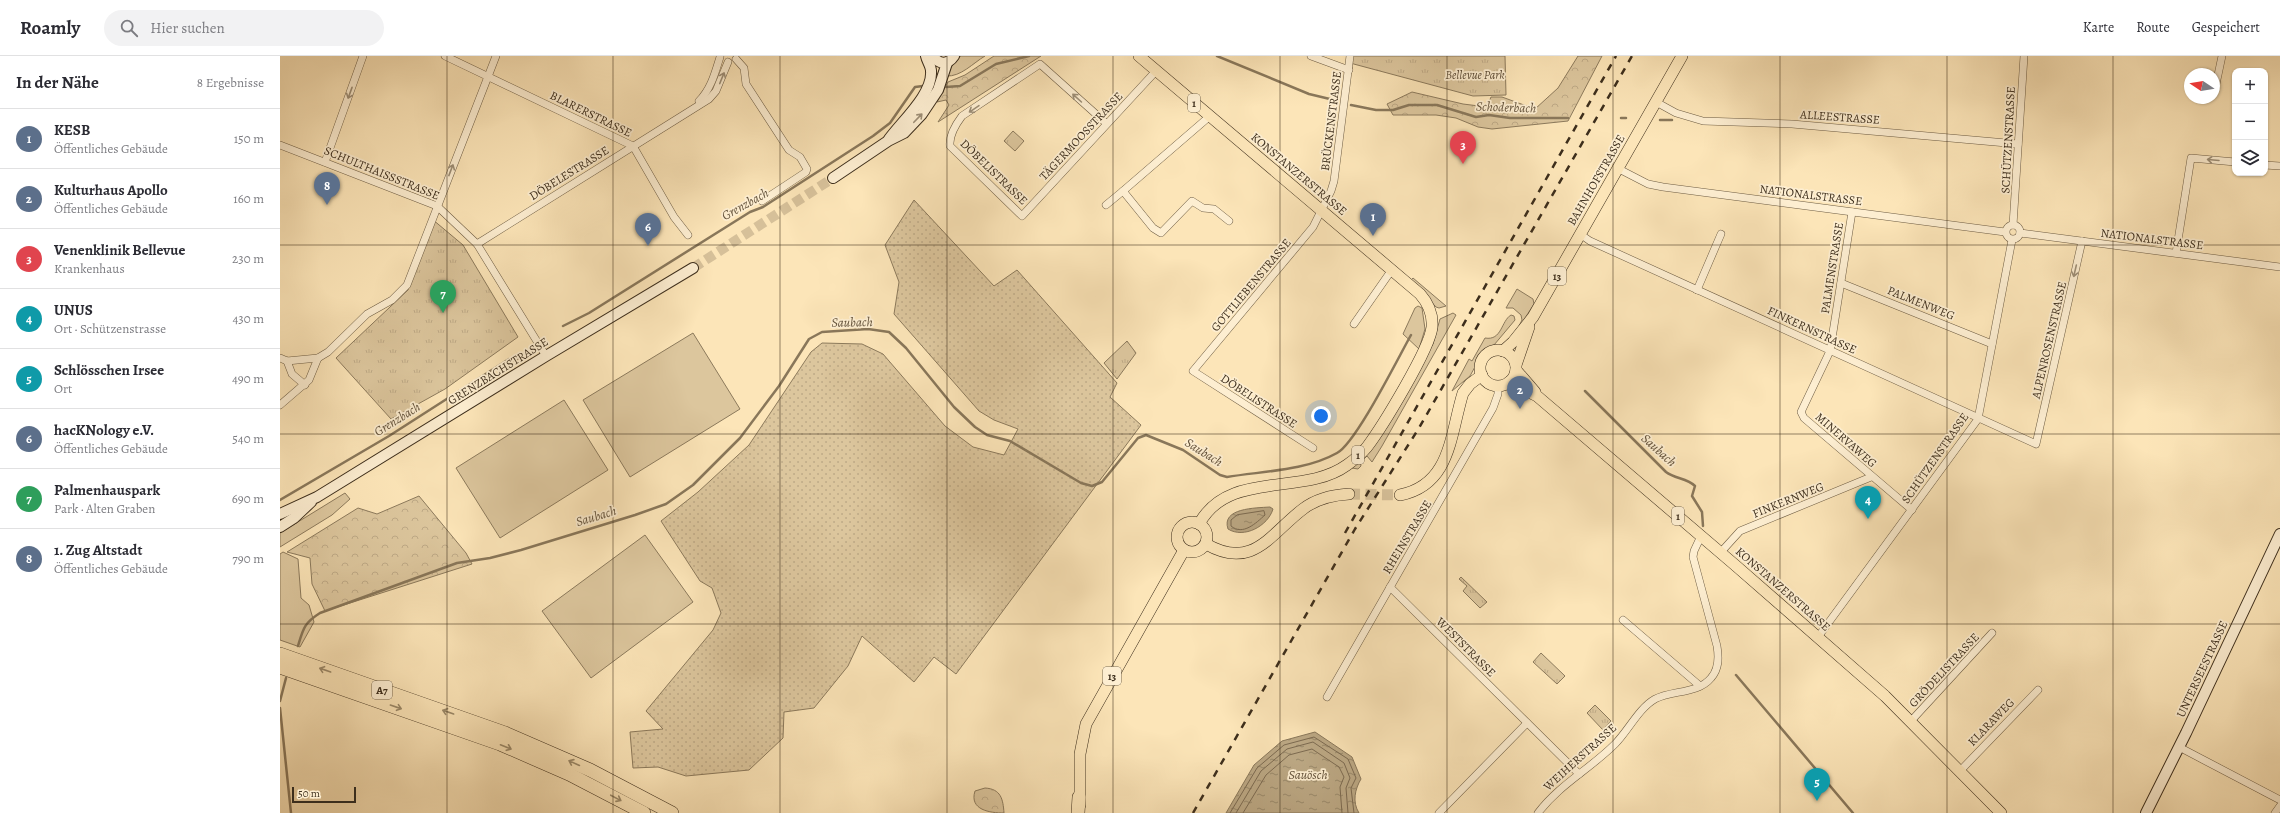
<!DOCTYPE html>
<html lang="de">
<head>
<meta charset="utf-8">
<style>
  :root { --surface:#fff; --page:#f2f2f3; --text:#2b2b33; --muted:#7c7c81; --line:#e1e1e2; --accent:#8f2418 }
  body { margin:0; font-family:Alegreya,serif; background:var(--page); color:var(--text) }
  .controls { position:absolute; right:12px; top:12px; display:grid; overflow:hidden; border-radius:8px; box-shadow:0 1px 3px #0004 }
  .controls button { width:36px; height:36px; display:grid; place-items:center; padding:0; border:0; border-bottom:1px solid var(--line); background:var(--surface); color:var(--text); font:20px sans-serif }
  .compass { position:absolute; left:1904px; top:12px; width:36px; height:36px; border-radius:50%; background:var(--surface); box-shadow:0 1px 3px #0004; rotate:282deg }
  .scale { position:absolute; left:12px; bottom:10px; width:64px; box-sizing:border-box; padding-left:4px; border:2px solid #3d2e1c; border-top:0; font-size:11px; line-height:14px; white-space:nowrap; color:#3d2e1c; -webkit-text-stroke:3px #fdeed1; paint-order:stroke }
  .you { position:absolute; left:1041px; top:360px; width:14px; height:14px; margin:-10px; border:3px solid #fff; border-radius:50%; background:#1a73e8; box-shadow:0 0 0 6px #1a73e833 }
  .badge { display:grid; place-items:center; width:26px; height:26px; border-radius:50%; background:var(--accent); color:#fff; font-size:13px; font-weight:700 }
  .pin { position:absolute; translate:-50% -33px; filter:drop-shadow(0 1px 2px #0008) }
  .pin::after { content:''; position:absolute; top:21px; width:14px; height:12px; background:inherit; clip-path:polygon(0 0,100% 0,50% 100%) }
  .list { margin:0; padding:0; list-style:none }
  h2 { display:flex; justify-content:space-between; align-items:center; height:52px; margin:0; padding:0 16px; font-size:17px }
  h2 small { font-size:13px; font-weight:400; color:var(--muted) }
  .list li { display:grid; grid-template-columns:26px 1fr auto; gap:12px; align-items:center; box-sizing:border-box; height:60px; padding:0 16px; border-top:1px solid var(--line) }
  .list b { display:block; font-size:15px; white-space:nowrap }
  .list p { margin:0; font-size:13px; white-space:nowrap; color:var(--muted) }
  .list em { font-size:13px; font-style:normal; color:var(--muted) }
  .icon { flex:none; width:22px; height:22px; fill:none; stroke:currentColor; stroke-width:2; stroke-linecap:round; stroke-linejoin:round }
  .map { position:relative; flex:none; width:2000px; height:757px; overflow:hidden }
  header { display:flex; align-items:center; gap:24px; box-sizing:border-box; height:56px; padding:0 20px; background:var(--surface); border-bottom:1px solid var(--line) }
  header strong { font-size:19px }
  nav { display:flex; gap:22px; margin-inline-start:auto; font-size:14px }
  .search { width:280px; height:36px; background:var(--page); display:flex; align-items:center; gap:10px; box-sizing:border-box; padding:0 14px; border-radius:22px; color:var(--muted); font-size:15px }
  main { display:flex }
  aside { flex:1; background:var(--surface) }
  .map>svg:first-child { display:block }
</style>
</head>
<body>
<header>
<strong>Roamly</strong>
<div class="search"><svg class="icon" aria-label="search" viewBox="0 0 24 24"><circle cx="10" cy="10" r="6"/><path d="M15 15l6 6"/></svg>Hier suchen</div>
<nav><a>Karte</a><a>Route</a><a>Gespeichert</a></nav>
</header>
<main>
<aside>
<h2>In der Nähe<small>8 Ergebnisse</small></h2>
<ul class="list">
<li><span class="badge" style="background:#5c6f8a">1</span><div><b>KESB</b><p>Öffentliches Gebäude</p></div><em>150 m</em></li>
<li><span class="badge" style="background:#5c6f8a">2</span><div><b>Kulturhaus Apollo</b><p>Öffentliches Gebäude</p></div><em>160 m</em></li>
<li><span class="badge" style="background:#e0444e">3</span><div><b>Venenklinik Bellevue</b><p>Krankenhaus</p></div><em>230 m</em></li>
<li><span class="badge" style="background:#0f9aa8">4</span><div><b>UNUS</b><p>Ort · Schützenstrasse</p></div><em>430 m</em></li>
<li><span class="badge" style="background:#0f9aa8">5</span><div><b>Schlösschen Irsee</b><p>Ort</p></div><em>490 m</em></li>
<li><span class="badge" style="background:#5c6f8a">6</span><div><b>hacKNology e.V.</b><p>Öffentliches Gebäude</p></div><em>540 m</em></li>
<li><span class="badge" style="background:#2e9e5b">7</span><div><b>Palmenhauspark</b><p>Park · Alten Graben</p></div><em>690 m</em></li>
<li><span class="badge" style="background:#5c6f8a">8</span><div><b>1. Zug Altstadt</b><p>Öffentliches Gebäude</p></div><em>790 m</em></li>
</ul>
</aside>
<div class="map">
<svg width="2000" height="757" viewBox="0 0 2000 757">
  <defs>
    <pattern id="forest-crowns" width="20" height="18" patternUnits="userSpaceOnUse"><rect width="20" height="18" fill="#dcc69d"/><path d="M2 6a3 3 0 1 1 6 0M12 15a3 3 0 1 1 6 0" fill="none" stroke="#beaa87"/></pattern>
    <pattern id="park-tufts" width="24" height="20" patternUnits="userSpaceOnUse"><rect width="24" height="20" fill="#dcc69d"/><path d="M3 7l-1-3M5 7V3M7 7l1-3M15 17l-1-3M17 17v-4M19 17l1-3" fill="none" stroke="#beaa87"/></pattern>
    <pattern id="garden-dots" width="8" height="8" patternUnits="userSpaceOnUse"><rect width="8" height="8" fill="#dcc69d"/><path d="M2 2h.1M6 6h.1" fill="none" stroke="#beaa87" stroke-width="1.8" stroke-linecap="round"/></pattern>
    <pattern id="water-ripples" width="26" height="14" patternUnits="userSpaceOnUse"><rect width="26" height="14" fill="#bba783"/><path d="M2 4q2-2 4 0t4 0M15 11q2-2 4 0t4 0" fill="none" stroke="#99886a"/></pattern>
  </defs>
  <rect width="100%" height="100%" fill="#fce5b8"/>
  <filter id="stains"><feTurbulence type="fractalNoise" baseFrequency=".005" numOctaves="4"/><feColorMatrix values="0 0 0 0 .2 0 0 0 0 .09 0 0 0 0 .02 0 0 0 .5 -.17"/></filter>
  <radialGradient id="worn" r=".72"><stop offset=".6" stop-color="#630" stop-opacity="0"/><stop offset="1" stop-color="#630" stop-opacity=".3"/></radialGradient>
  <g fill="#dcc69d" stroke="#8c7a5c">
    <path d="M681,0H705C693,7 681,21 666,20L672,8Z"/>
    <polygon points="1133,222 1166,250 1159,252 1156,251 1131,224"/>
    <polygon points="1237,233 1253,243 1254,248 1236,276 1242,264 1241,259 1233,252 1226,252"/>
    <polygon points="1138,250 1142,252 1145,273 1139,293 1123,278 1135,252"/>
    <polygon points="1173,257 1176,259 1102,390 1092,406 1087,400 1080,406 1081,410 1078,413 1072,412 1102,376 1153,288 1160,263"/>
    <path d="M1231,259L1234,260L1235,264L1214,289L1203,296L1190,320L1172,335L1189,303L1192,305L1205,282C1222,285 1221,265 1231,259Z"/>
    <polygon points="413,277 460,353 350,421 303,344"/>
    <polygon points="284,344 328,414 220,482 176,412"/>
    <polygon points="65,437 70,443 52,459 0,491 0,477"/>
    <polygon points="365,479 413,546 311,622 262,555"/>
    <polygon points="3,496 18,503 21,542 29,549 34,566 20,591 0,584 0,498"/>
  </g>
  <g fill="url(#forest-crowns)" stroke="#8c7a5c">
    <polygon points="714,0 761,0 658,66 669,49 666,44 657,46 668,26 685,19"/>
    <polygon points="1298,0 1322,0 1288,65 1212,73 1198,71 1176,62 1156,59 1113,59 1107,48 1132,36 1183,48 1207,51 1211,41 1222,41 1255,53 1278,32"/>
    <polygon points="139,440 186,497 192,508 45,555 32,528 30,502 7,496 78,452 97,458"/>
    <path d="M705,732C721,733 723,743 724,757C710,757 689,754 695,735Z"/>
  </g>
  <g fill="url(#park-tufts)" stroke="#8c7a5c">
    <polygon points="1071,0 1225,0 1226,39 1193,40 1070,7"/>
    <polygon points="733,75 744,85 735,95 724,85"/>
    <polygon points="152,163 183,189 238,281 165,333 111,363 56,302 128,234"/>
    <polygon points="847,285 856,297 837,323 824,307"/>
    <polygon points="1181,521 1207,546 1200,552 1183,535 1187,530 1179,523"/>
    <polygon points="1261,597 1285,620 1277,628 1253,606"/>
    <polygon points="1315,649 1331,665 1323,674 1307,657"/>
  </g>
  <polygon fill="url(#garden-dots)" stroke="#8c7a5c" points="634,144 714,230 737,214 837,327 830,341 861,369 676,618 654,601 634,626 582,580 568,610 534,652 504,656 503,682 469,714 406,720 378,711 353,712 350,676 383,673 366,655 433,574 441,557 432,532 420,525 381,465 418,436 469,389 531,296 542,287 582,288 603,298 665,370 693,391 724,399 738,373 714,364 699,355 614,258 619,226 605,189"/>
  <g fill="url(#water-ripples)" stroke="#89775a">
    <path d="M990,451L993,453C988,470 964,483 948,473C941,452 975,452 990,451Z"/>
    <path d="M1035,676L1072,701L1081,723C1075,733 1072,746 1079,757H946L974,709L1002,685Z"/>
  </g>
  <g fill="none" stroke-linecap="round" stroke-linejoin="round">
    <g stroke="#7c6a50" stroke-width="1">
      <path d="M984,455L985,459C976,467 963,480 951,470V464L957,459Z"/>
      <polyline points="950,757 977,712 1004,689 1034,681 1068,703 1076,722 1071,732 1074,757"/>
      <polyline points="956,757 981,715 1007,693 1033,686 1064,707 1070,722 1066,732 1068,757"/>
      <polyline points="963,757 986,719 1009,699 1032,693 1059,711 1064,721 1060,731 1062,757"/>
    </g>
    <g stroke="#89775a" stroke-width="2.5">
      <polyline points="937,0 1029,38 1054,44"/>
      <polyline points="666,31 680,30 716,8 749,0"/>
      <polyline points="1071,49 1096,54 1113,54 1129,49 1157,49 1196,61 1209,59 1230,62 1288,62"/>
      <polyline points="1341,62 1346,62"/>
      <polyline points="1380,64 1392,64"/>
      <polyline points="283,270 309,257 470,156 483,151 593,80 610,67 635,31 643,30"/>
      <path d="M1305,335L1386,416C1395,423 1407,422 1415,430L1412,440L1422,456L1423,470"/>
      <polyline points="0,444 109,380 229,303 236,305 241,297"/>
      <path d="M18,590C23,573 24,567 40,557L177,507L210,502L241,494L355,459L386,448L413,429L460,382L499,330L529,283L542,276L588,273L609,276L626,292L674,351L695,371L707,379L730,385L801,427L812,430L822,426L858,382L866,379L903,394L940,419L947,421C983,415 1025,415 1057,397C1076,387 1118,302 1131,279"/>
      <polyline points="1456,619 1573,757"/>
      <polyline points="0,645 6,622"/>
      <polyline points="0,652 11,757"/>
    </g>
    <polyline stroke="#d6c099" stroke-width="10" stroke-dasharray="10 5" stroke-linecap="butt" points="413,212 553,122"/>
    <polyline stroke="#d6c099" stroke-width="11" stroke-dasharray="11 5.5" stroke-linecap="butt" points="1069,438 1120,439"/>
    <defs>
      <g id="street">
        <polyline points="165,0 353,90 394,161 408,179"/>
        <polyline points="1031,0 1069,14"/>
        <polyline points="456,3 464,12 466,28 509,94 520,101 527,113 526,116 482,145"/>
        <polyline points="1935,33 1942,0"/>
        <path d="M419,45C431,33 435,17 440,1"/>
        <polyline points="1376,46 1396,57 1423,65 1512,68 1738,88"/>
        <polyline points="930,60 843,135 873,172 881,177 912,145 923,152 934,153 949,165"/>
        <path d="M827,68L760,8L682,60C676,68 669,80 670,90L742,160L876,15"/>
        <polyline points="0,89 157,150 197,188 266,300"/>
        <polyline points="45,106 83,0"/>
        <polyline points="1985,109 2000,110"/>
        <polyline points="1337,112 1368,128 1383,131 1725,176"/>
        <polyline points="826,149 843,135"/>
        <polyline points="1572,156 1550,295 1521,356 1524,362 1632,454"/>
        <circle cx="1733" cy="176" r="7"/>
        <polyline points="1733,169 1744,0"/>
        <polyline points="1740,177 2000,211"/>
        <polyline points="1300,178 1310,185 1756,388 1802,185"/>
        <polyline points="197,188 429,43 436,35 448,6"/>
        <polyline points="1896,197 1911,102 1955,106"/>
        <polyline points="1561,227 1712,288"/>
        <polyline points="1417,234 1441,178"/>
        <polyline points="1074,268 1111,215"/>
        <polyline points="0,302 7,305 38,302"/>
        <polyline points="7,305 12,318 25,329"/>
        <polyline points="0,349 29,324 38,302 48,296 87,258 112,244 127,229 216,0"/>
        <polyline points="1033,392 913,315 1033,171 1051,135 1054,125 1070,0"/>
        <polyline points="1441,496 1460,475 1591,421"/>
        <polyline points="1110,531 1299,718"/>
        <polyline points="1343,564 1420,630"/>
        <polyline points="1538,581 1698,363 1732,184"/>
        <polyline points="1047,641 1213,352 1218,338 1218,329"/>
        <polyline points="1631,665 1712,577"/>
        <polyline points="1899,691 2000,744"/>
        <polyline points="1680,715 1758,634"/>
        <polyline points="1159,757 1247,667"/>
        <path d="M1258,757C1279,729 1310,713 1335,688C1348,675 1359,652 1375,643C1392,634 1418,638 1431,622C1439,613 1439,602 1437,590L1413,501L1414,495L1421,480"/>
        <polyline points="1995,757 2000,750"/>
      </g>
      <g id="secondary">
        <path d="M653,0C659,9 668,9 674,0"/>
        <path d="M609,83C622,65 653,38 651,15C651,10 647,5 646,0"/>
        <polyline points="553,122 608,85 624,77 642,58 658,34 667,7"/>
        <polyline points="0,458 37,441 266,300 413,212"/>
        <polyline points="0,471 14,462 31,446"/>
        <polyline points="1866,757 1906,677 2000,478"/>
      </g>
      <g id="primary">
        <path d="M859,0L1140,238C1148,247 1153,258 1152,271C1150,293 1102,371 1087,391C1082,397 1074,404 1067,409C1023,441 949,413 919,468"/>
        <circle cx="1218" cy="312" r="18"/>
        <polyline points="1223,295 1233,286 1253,261 1402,0"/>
        <polyline points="1236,309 1249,271"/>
        <polyline points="1236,314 1255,336"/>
        <polyline points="1229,326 1257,340 1455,509 1605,640 1721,757"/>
        <path d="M1120,439C1171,429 1170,379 1183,337L1190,328L1202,319"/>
        <circle cx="912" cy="481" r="15"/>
        <path d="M926,488C973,515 990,478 1023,453C1036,443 1052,439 1069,438"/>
        <polyline points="800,749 800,698 806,668 904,494"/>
      </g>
      <g id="highway">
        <polyline points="0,598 225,677 310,714 392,757"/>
        <polyline points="0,611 220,688 289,718 364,757"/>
        <polyline points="798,757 799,741"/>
      </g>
    </defs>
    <use href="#street" stroke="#6d5c43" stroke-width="8"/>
    <use href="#secondary" stroke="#3d2e1c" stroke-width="12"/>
    <use href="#primary" stroke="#3d2e1c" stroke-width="12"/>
    <use href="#highway" stroke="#3d2e1c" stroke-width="14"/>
    <use href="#street" stroke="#fdeed1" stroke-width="7"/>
    <use href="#secondary" stroke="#fdeed1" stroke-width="10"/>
    <use href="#primary" stroke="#fce5b8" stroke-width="11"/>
    <use href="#highway" stroke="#fce5b8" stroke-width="13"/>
    <g stroke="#3d2e1c" stroke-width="2.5" stroke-dasharray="7 7" stroke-linecap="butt">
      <polyline points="1065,477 1336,0"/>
      <polyline points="913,757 1075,473 1139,372 1352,0"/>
    </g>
  </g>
  <defs><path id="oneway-shaft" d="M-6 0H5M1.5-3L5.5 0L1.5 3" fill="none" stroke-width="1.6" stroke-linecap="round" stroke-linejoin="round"/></defs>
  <g stroke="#9d8e76">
    <use href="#oneway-shaft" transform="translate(442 22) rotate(-68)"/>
    <use href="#oneway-shaft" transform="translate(70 37) rotate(110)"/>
    <use href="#oneway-shaft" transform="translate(797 42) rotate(-138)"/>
    <use href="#oneway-shaft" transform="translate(694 53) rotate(146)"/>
    <use href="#oneway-shaft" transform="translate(638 62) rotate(-46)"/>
    <use href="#oneway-shaft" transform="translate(1933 104) rotate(-175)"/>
    <use href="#oneway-shaft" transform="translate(171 114) rotate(-69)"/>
    <use href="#oneway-shaft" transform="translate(1795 215) rotate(103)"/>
  </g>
  <g stroke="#9c8a6a">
    <use href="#oneway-shaft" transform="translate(45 614) rotate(-161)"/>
    <use href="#oneway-shaft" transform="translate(116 651) rotate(19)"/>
    <use href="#oneway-shaft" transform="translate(168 656) rotate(-161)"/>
    <use href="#oneway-shaft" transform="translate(226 691) rotate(22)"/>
    <use href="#oneway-shaft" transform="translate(294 707) rotate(-155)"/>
    <use href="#oneway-shaft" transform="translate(336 742) rotate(28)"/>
  </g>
  <path fill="none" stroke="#3d2e1c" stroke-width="1" stroke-opacity="0.55" d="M167,0V757M333,0V757M500,0V757M667,0V757M833,0V757M1000,0V757M1167,0V757M1333,0V757M1500,0V757M1667,0V757M1833,0V757M0,189H2000M0,378H2000M0,568H2000"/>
  <g text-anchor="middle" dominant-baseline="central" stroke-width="3.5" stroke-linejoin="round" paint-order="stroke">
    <g fill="#fdeed1" stroke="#776852" stroke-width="1">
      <rect x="908" y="38" width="12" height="18" rx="3"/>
      <rect x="1268" y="211" width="18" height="18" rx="3"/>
      <rect x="1072" y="390" width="12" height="18" rx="3"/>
      <rect x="1392" y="451" width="12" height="18" rx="3"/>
      <rect x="823" y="611" width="18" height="18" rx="3"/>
      <rect x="92" y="625" width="20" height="18" rx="3"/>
    </g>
    <g font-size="11" font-weight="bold" fill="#3d2e1c">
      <text x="914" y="47">1</text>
      <text x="1277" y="220">13</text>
      <text x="1078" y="399">1</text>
      <text x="1398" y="460">1</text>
      <text x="832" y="620">13</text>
      <text x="102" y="634">A7</text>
    </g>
    <g font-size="12" font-style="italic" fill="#5d4c36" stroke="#fdeed1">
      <text x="1195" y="19">Bellevue Park</text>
    </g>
    <g font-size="12" fill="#3d2e1c" stroke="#fdeed1">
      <text transform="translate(311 58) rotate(26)">BLARERSTRASSE</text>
      <text transform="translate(1560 61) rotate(4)">ALLEESTRASSE</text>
      <text transform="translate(1051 65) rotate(-83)">BRÜCKENSTRASSE</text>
      <text transform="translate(801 80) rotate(-47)">TÄGERMOOSSTRASSE</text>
      <text transform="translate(1728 84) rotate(-87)">SCHÜTZENSTRASSE</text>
      <text transform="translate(714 116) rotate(44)">DÖBELISTRASSE</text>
      <text transform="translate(102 117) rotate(22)">SCHULTHAISSSTRASSE</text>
      <text transform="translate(289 117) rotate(-32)">DÖBELESTRASSE</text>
      <text transform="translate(1019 118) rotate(40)">KONSTANZERSTRASSE</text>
      <text transform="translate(1316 124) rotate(-60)">BAHNHOFSTRASSE</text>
      <text transform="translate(1531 139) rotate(7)">NATIONALSTRASSE</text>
      <text transform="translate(1872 183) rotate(7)">NATIONALSTRASSE</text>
      <text transform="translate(1552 212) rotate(-81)">PALMENSTRASSE</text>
      <text transform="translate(971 229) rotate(-50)">GOTTLIEBENSTRASSE</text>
      <text transform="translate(1641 247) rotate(22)">PALMENWEG</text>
      <text transform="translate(1532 274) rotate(25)">FINKERNSTRASSE</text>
      <text transform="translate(1769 284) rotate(-77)">ALPENROSENSTRASSE</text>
      <text transform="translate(218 315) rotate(-32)">GRENZBACHSTRASSE</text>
      <text transform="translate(979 345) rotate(33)">DÖBELISTRASSE</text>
      <text transform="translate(1566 384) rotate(41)">MINERVAWEG</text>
      <text transform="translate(1655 402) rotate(-55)">SCHÜTZENSTRASSE</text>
      <text transform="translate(1508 444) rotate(-22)">FINKERNWEG</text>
      <text transform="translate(1127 481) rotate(-59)">RHEINSTRASSE</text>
      <text transform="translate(1503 533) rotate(41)">KONSTANZERSTRASSE</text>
      <text transform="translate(1186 591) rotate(45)">WESTSTRASSE</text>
      <text transform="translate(1922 613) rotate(-65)">UNTERSEESTRASSE</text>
      <text transform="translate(1664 614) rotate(-47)">GRÖDELISTRASSE</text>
      <text transform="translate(1711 666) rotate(-46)">KLARAWEG</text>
      <text transform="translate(1300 701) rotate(-42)">WEIHERSTRASSE</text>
    </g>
    <g font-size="13" font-style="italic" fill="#63523b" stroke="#fdeed1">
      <text transform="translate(1226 51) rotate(2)">Schoderbach</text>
      <text transform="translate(465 148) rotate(-29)">Grenzbach</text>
      <text transform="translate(572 266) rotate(-1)">Saubach</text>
      <text transform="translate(117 363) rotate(-32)">Grenzbach</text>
      <text transform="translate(1379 394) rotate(42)">Saubach</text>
      <text transform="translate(924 396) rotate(32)">Saubach</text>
      <text transform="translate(316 460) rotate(-17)">Saubach</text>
      <text x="1028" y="718">Sauösch</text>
    </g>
  </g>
  <rect width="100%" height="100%" filter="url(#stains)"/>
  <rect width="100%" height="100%" fill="url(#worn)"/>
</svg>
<div class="controls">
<button>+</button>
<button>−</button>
<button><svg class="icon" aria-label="layers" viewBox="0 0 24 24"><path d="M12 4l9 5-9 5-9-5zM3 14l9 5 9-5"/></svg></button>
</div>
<svg class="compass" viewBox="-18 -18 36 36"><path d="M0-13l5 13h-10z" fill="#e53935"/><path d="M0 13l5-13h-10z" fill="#7c7c81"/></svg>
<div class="scale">50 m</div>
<div class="you"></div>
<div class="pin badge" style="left:1093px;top:180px;background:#5c6f8a">1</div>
<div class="pin badge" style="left:1240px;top:353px;background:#5c6f8a">2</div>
<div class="pin badge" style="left:1183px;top:108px;background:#e0444e">3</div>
<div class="pin badge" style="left:1588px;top:463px;background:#0f9aa8">4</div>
<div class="pin badge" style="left:1537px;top:745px;background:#0f9aa8">5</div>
<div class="pin badge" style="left:368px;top:190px;background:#5c6f8a">6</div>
<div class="pin badge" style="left:163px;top:257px;background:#2e9e5b">7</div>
<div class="pin badge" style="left:47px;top:149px;background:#5c6f8a">8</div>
</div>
</main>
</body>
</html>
